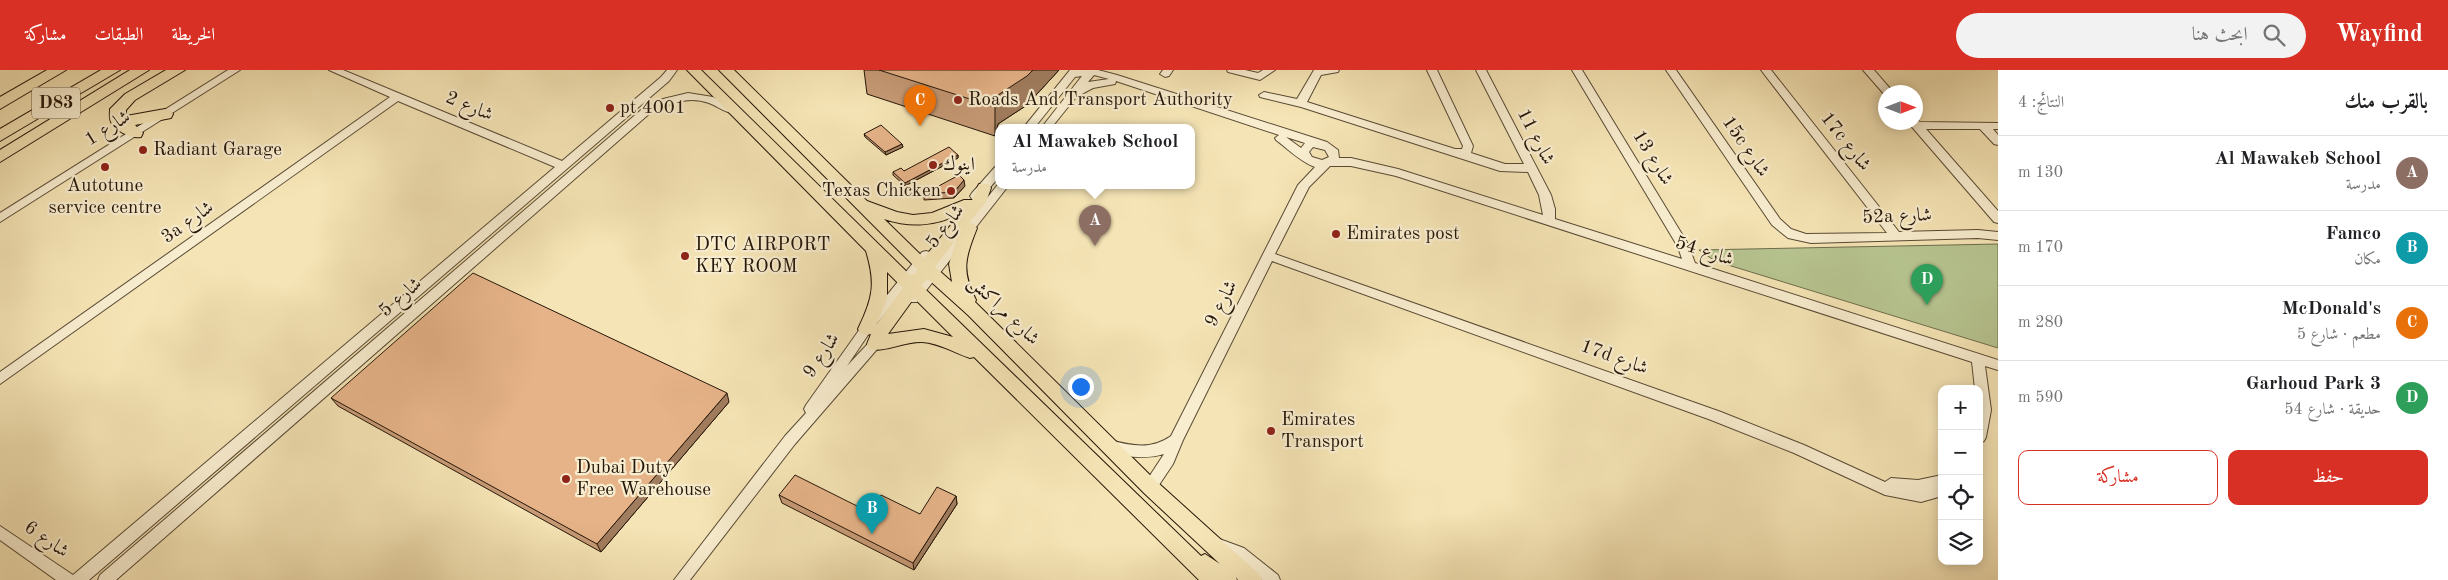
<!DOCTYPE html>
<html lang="ar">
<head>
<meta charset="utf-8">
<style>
  :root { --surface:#fff; --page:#f2f2f2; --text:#202124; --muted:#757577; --line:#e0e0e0; --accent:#d93025 }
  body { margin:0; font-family:"Old Standard TT",Amiri,serif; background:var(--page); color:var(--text); direction:rtl }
  .controls { position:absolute; right:15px; bottom:15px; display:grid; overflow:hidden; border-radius:10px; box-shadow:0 2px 12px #0003 }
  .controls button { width:45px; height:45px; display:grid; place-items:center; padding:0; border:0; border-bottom:1px solid var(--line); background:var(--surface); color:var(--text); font:25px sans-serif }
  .compass { position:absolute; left:1878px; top:15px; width:45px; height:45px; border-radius:50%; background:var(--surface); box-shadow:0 2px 12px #0003; rotate:90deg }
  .you { position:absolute; left:1080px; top:316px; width:18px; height:18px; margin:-12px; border:4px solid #fff; border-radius:50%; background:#1a73e8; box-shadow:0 0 0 8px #1a73e833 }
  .badge { display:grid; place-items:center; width:32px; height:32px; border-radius:50%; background:var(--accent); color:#fff; font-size:16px; font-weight:700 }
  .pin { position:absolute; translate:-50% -41px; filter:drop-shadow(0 1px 2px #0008) }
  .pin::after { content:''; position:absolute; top:26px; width:18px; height:15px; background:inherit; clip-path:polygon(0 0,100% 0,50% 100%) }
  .popup { position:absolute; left:995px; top:54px; width:200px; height:65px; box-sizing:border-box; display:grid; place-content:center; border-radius:10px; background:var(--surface); filter:drop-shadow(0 1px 4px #0005); font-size:16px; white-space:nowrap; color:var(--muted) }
  .popup b { font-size:19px; color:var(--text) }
  .popup::after { content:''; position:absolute; left:50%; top:100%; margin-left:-10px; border:10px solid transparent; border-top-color:var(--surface) }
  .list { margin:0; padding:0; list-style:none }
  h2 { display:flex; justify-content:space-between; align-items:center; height:65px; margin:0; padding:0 20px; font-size:21px }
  h2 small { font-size:16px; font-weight:400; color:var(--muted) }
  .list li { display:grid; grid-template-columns:32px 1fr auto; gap:15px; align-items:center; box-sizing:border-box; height:75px; padding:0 20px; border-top:1px solid var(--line) }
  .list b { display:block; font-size:19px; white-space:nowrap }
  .list p { margin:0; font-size:16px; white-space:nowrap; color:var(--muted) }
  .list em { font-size:16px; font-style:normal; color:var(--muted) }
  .actions { display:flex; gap:10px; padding:15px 20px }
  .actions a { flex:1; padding:11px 0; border:1px solid var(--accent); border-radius:10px; text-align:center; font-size:18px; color:var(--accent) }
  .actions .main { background:var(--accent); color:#fff }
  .icon { flex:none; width:28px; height:28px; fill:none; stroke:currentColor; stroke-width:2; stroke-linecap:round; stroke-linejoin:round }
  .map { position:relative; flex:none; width:1998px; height:510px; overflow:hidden; direction:ltr }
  header { display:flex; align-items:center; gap:30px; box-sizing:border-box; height:70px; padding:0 25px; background:var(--accent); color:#fff }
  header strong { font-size:24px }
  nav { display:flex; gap:28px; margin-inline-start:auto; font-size:18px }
  .search { width:350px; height:45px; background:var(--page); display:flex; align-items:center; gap:12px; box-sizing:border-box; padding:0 18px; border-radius:28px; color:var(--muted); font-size:19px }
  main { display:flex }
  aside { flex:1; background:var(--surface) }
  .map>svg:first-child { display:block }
</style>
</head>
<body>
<header>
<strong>Wayfind</strong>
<div class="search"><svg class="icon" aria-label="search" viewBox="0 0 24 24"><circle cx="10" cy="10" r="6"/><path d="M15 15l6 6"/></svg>ابحث هنا</div>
<nav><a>الخريطة</a><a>الطبقات</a><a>مشاركة</a></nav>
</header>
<main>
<aside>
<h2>بالقرب منك<small>النتائج: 4</small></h2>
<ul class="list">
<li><span class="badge" style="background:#8d6e63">A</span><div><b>Al Mawakeb School</b><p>مدرسة</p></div><em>130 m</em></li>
<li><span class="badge" style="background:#0f9aa8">B</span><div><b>Famco</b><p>مكان</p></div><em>170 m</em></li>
<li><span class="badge" style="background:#e8710a">C</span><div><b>McDonald's</b><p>مطعم · شارع 5</p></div><em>280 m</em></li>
<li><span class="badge" style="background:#2e9e5b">D</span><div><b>Garhoud Park 3</b><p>حديقة · شارع 54</p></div><em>590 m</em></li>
</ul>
<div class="actions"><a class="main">حفظ</a><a>مشاركة</a></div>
</aside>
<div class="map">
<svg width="1998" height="510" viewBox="0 0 1998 510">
  <rect width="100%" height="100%" fill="#f5e4b5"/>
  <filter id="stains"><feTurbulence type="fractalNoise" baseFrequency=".004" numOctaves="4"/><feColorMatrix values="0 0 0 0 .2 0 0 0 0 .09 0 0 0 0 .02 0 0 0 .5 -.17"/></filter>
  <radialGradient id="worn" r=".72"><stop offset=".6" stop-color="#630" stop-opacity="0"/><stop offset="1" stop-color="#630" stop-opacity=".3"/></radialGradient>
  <polygon fill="#b7c591" stroke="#6e6e4d" points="1998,174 1998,278 1715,191 1699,180"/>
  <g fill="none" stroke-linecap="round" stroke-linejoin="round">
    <defs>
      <g id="minor">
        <polygon points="228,0 240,0 0,152 0,143"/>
        <polygon points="329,0 343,0 562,91 661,7 667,0 677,0 669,11 89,510 56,510 0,470 0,456 73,505 555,97 398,31 0,314 0,302 390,27"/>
        <path d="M1070,0H1098L1117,5L1327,72L1338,80L1339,88H1351L1398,99L1543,145L1539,125L1528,102L1500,101L1301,37L1260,27L1259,25L1264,22L1297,29L1314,0H1339L1338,2L1321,5L1307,32L1455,79H1462L1463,76L1427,0H1437L1473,76L1471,83L1505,94H1524L1476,0H1486L1551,125L1555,139V149L1682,189L1678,177L1572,0H1582L1688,174L1695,193L1998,290V300L1985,296L1991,340L1986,367L1984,371L1979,373V319H1975L1972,292L1396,106L1351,96H1330L1309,117L1275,184L1721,342L1804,375L1885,412L1891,408L1918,410L1942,405V426L1921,432L1885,425L1794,383L1711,350L1272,191L1183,370L1173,394L1155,421L1150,423L1145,421L1143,417L1145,413L1164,384C1144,390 1125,387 1105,380L1103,376L1105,372L1110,370C1132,376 1151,380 1171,366L1298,115L1315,97C1302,93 1288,79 1276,70L1275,68L1279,65L1116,11L1115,14L1093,18L1076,27L1052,57H1042L1082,6L1075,7L1035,57H1024ZM1094,5L1109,9L1088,12ZM1286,67L1305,73L1301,78ZM1313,77L1325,80L1329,87L1322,90L1312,87L1309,82Z"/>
        <polygon points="1163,0 1173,0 1169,6 1165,7 1160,4"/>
        <polygon points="1227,0 1245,0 1258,3 1263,0 1275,0 1260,10 1228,2"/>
        <polygon points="1666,0 1676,0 1780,149 1791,159 1806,164 1887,163 1761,0 1771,0 1899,162 1978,160 1998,162 1998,170 1978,168 1811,173 1788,168 1772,155"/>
        <polygon points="1863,0 1874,0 1893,22 1884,24"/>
        <path d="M688,23L713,27L736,40L731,43C723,41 717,36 709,33C688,25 668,34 649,44L116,510H98L100,505L641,40L663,29Z"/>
        <polygon points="1916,49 1920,52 1998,53 1998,59 1993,59 1998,65 1998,75 1994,74 1980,59 1926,59 1998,141 1998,153 1994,152 1912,57 1909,52 1916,52"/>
        <polygon points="999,96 999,107 980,129 972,129 970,126 972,123 995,97"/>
        <polygon points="999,113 999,115 1009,115 917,232 909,232 907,229 909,226"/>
        <polygon points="926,181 930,182 932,185 930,188 870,262 847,296 877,264 885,264 887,267 885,270 795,374 690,510 674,510 785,366 806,343 804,339 806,335 862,256 922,182"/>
        <polygon points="1214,467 1244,478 1278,505 1280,510 1262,510 1234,488 1209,478 1207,473 1209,468"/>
      </g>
      <path id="major" d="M687,0H701L910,205L915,204L917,199L719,0H734L867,131L897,142L913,145L932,143L964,130H972L979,114H989L991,118L986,132L969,153L974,154L977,158C965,189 961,200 976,230L975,232L1156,411L1259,504L1262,510H1238L1236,507L1237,510H1199L974,287L970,288C954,283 940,273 922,272C906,271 882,283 869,279L867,274L871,264L866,265L860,263L858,259C873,228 876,214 866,181ZM960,144L924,188L884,149C911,158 934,156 960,144ZM957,168L949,194L952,212L935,197ZM887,202L903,218L876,255L887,229ZM928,209L968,245L1144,423L1220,494L1205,484L1201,486L921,215ZM914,228L953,267L924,259L888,264Z"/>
      <g id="highway">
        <polygon points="47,0 66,0 0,39 0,27"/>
        <polygon points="101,0 120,0 0,71 0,59"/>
        <polygon points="130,0 149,0 0,92 0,80"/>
        <path d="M166,0H185L135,30L126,40V46L165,39L171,40L173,44L171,48L135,55L143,63L141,67C131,69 116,61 111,52C109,48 110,43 110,39L125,24Z"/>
      </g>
    </defs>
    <use href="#minor" stroke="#594a34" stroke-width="2"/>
    <use href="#major" stroke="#251609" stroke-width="2"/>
    <use href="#highway" stroke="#251609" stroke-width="2"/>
    <use href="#minor" fill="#f8edcf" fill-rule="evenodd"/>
    <use href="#major" fill="#f5e4b5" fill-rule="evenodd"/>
    <use href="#highway" fill="#f5e4b5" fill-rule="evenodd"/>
  </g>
  <g fill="#c69a75" stroke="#251609">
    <polygon points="864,0 1059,0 1027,35 998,54 995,66 867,24"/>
    <polygon points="864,64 902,74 903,77 886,85 865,67"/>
    <polygon points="958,85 958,88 905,116 893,105 893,102 904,101"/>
    <polygon points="965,116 954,128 924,130 924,124"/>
    <polygon points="331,328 729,332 601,482 338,336"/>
    <polygon points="779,425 869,442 920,444 956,426 957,434 914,500 782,433"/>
  </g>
  <g fill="#a17d5f" stroke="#251609">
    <polygon points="1033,0 1059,0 1027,35 998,54 995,66 995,37 998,25"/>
    <polygon points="902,74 903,77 886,85 885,82"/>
    <polygon points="958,85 958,88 905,116 905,113"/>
    <polygon points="964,110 965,116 954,128 954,122"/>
    <polygon points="727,323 729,332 601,482 597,474"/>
    <polygon points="956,426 957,434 914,500 913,493"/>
  </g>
  <g fill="#e6b388" stroke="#251609">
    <polygon points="879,0 1033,0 1027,6 998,25 995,37"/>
    <polygon points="881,55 902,74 885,82 864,64"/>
    <polygon points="949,77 958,85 905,113 893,102 901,98 904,101"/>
    <polygon points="959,105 964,110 954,122 924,124"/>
    <polygon points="473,203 727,323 597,474 331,328"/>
    <polygon points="795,405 869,442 881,425 920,444 937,417 956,426 913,493 779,425"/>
  </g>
  <g fill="#8f2418" stroke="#f8edcf" stroke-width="2">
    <circle cx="958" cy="30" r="5"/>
    <circle cx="610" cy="38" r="5"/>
    <circle cx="143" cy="80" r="5"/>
    <circle cx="933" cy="95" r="5"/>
    <circle cx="105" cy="97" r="5"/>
    <circle cx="951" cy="121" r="5"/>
    <circle cx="1336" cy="164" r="5"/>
    <circle cx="685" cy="186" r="5"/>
    <circle cx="1271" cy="361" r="5"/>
    <circle cx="566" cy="409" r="5"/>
  </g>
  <g text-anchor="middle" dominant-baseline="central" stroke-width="4.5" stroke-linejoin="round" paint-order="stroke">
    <rect fill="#f8edcf" stroke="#645644" stroke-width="1" x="32" y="17.5" width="48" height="31" rx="4"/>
    <g font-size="18" font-weight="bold" fill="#251609">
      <text x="56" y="33">D83</text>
    </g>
    <g font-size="19" fill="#251609" stroke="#f8edcf" text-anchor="start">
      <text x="968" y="30">Roads And Transport Authority</text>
      <text x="620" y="38">pt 4001</text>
      <text x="153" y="80">Radiant Garage</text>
      <text x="943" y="95">اينوك</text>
      <text x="105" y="116" text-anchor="middle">Autotune<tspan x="105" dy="22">service centre</tspan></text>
      <text x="941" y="121" text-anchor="end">Texas Chicken</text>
      <text x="1346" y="164">Emirates post</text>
      <text x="695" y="175">DTC AIRPORT<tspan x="695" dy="22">KEY ROOM</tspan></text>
      <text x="1281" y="350">Emirates<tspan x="1281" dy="22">Transport</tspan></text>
      <text x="576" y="398">Dubai Duty<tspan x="576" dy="22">Free Warehouse</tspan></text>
    </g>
    <g font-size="19" fill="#251609" stroke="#f8edcf">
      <text transform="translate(469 37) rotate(23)">شارع 2</text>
      <text transform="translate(108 59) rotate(-32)">شارع 1</text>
      <text transform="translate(1535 67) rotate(63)">شارع 11</text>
      <text transform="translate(1845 72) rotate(52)">17c شارع</text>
      <text transform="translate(1745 77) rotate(56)">15c شارع</text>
      <text transform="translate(1652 88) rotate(59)">شارع 13</text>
      <text transform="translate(1897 147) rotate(-2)">52a شارع</text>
      <text transform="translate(188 153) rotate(-35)">3a شارع</text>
      <text transform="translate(946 157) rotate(-52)">شارع 5</text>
      <text transform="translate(1704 182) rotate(18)">شارع 54</text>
      <text transform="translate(401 228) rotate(-41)">شارع 5</text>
      <text transform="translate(1222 234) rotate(-63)">شارع 9</text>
      <text transform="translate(1003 241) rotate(44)">شارع مراكش</text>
      <text transform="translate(822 286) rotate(-56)">شارع 9</text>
      <text transform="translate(1614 288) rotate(20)">17d شارع</text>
      <text transform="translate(46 470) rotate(35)">شارع 6</text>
    </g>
  </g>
  <rect width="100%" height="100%" filter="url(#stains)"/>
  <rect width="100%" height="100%" fill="url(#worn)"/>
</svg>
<div class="controls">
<button>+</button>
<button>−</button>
<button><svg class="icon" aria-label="locate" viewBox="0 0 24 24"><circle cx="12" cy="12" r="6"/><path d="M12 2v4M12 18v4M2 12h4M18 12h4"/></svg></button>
<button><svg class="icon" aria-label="layers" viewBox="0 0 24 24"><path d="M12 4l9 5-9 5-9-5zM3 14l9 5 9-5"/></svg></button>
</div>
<svg class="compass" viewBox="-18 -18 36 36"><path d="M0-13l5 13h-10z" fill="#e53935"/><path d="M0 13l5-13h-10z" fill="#757577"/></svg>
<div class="you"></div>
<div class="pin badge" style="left:1095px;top:176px;background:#8d6e63">A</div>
<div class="popup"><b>Al Mawakeb School</b>مدرسة</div>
<div class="pin badge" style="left:872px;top:464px;background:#0f9aa8">B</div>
<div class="pin badge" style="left:920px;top:56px;background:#e8710a">C</div>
<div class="pin badge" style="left:1927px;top:235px;background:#2e9e5b">D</div>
</div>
</main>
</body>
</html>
